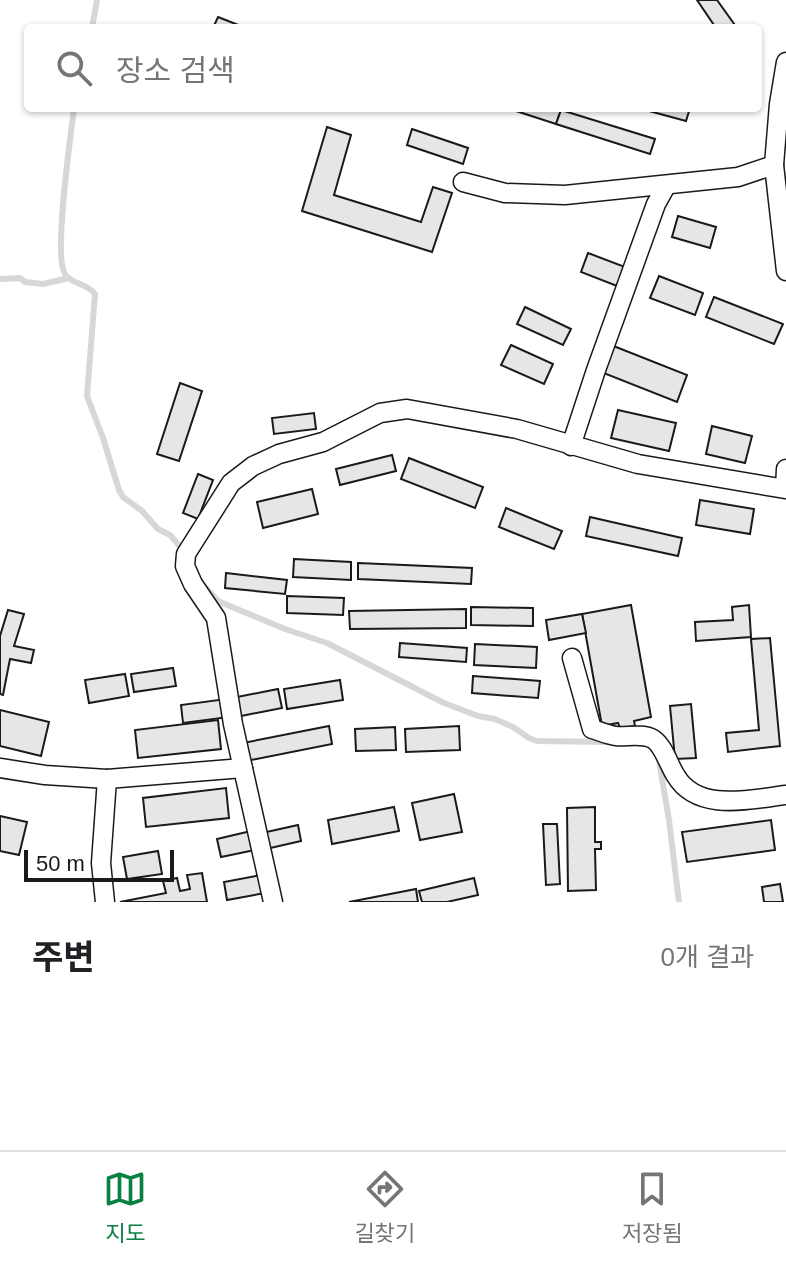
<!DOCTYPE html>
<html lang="ko">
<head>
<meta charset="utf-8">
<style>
  :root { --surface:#fff; --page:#f6f6f6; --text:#202124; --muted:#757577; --line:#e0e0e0; --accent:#0b8043 }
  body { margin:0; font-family:Helvetica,"Noto Sans KR",sans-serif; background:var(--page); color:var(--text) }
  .scale { position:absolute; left:24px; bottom:20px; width:150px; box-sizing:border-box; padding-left:8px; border:4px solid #1a1a1a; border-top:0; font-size:22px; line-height:28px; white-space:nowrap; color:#1a1a1a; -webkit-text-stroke:6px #fff; paint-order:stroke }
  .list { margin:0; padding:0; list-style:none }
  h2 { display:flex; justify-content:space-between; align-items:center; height:104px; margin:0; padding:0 32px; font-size:34px }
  h2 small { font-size:26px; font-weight:400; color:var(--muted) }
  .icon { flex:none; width:44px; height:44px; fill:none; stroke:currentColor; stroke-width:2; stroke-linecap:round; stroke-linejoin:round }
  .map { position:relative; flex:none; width:786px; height:902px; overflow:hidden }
  .search { position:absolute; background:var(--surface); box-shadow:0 2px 6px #0004; left:24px; right:24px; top:24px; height:88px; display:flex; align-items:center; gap:20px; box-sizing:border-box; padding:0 28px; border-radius:8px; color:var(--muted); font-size:30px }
  .sheet { height:248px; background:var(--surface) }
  nav { display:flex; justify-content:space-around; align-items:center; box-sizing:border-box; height:112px; border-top:2px solid var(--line); background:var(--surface); font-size:22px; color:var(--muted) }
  nav a { display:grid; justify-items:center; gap:4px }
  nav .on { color:var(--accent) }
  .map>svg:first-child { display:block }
</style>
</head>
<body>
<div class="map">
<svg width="786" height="902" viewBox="0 0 786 902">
  <rect width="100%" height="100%" fill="#fff"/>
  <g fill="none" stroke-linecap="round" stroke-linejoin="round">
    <g stroke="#d7d7d7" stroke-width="6">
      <polyline points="92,28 97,0"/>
      <path d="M74,108C71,134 53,257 65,274C72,285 87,283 95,294L87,396L103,438L119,490L123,497L142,511L158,529L170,535L184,551"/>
      <polyline points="0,279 20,278 25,282 43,284 69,278"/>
      <polyline points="206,588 218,601 285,629 327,643 444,703 478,716 495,719 513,727 529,738 537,741 611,742"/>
      <polyline points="658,755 669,820 679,902"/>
    </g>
  </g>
  <g fill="#e6e6e6" stroke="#1a1a1a" stroke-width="2">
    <polygon points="697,0 717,0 737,28 716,28"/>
    <polygon points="218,17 246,28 213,28"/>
    <polygon points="507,108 556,108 561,110 556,124"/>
    <polygon points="638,108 690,108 686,121"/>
    <polygon points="561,110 655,139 650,154 556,124"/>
    <polygon points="327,127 351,135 334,195 421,222 433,187 452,193 432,252 302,211"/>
    <polygon points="412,129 468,148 463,164 407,145"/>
    <polygon points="678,216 716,227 710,248 672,237"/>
    <polygon points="588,253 625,267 617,286 581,272"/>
    <polygon points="659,276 703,293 695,315 650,298"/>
    <polygon points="714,297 783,324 774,344 706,317"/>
    <polygon points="525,307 571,329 563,345 517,324"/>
    <polygon points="511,345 553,364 544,384 501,365"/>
    <polygon points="611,345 687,375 677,402 601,372"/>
    <polygon points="180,383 202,391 179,461 157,454"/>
    <polygon points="618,410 676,423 669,451 611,438"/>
    <polygon points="314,413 316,429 274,434 272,418"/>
    <polygon points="712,426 752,436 745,463 706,454"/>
    <polygon points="392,455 396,471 340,485 336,469"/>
    <polygon points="409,458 483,487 475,508 401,479"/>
    <polygon points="198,474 213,480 198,519 183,513"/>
    <polygon points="312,489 318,514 263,528 257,502"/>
    <polygon points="700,500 754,509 750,534 696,525"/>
    <polygon points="506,508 562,531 554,549 499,527"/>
    <polygon points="590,517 682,538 678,556 586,536"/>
    <polygon points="294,559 351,562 351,580 293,577"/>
    <polygon points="358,563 472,568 471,584 358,579"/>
    <polygon points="226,573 287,580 285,594 225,588"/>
    <polygon points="287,596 344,598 343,615 287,613"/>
    <polygon points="631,605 651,717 634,721 635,726 620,728 618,723 602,726 582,614"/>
    <polygon points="749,605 751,637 696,641 695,622 733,620 732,607"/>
    <polygon points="471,607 533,608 533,626 471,625"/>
    <polygon points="466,609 466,628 350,629 349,611"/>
    <polygon points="8,610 24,614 14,646 34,650 31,663 10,659 3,695 0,694 0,636"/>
    <polygon points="582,614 586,633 549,640 546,620"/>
    <polygon points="770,638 780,746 728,752 726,733 759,730 751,639"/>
    <polygon points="400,643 467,648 466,662 399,657"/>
    <polygon points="475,644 537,647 536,668 474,665"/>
    <polygon points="173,668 176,686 134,692 131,674"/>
    <polygon points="125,674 129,696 89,703 85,680"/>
    <polygon points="473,676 540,681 538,698 472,693"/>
    <polygon points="340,680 343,700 287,709 284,689"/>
    <polygon points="278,689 282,708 236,717 232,698"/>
    <polygon points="226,699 229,717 183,723 181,705"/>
    <polygon points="691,704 696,758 675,759 670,706"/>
    <polygon points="0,710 49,722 41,756 0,746"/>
    <polygon points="218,720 221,749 138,758 135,730"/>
    <polygon points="329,726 332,744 246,761 243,743"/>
    <polygon points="459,726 460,750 406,752 405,729"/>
    <polygon points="395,727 396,750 356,751 355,729"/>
    <polygon points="226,788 229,818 146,827 143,798"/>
    <polygon points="454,794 462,832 420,840 412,803"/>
    <polygon points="394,807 399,831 332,844 328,820"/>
    <polygon points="595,807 595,842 601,842 601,849 595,849 596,890 568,891 567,808"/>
    <polygon points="0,816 27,822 19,855 0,851"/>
    <polygon points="771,820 775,850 687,862 682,832"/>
    <polygon points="543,824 557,824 560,884 546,885"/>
    <polygon points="298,825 301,841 266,849 262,833"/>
    <polygon points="251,831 255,850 221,857 217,839"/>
    <polygon points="158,851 162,874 127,879 123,857"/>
    <polygon points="202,873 207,902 120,902 166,893 163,881 177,878 180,891 190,889 187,875"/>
    <polygon points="261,875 265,893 227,900 224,882"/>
    <polygon points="474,878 478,895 447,902 422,902 419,891"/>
    <polygon points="780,884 783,902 764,902 762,887"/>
    <polygon points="416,889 418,902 349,902"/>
  </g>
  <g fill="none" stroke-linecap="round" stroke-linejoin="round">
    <defs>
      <g id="street">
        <polyline points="786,62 779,104 774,165 786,271"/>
        <polyline points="463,182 505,193 565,195 738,177 774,165"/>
        <polyline points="571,446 596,370 656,204 666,186"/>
        <path d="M572,658L592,729C599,731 608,735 616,736C627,737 643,733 653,739C664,746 669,766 676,776C698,813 751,799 786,795"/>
        <polyline points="0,768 45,775 107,779 243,768"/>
        <polyline points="105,902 101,863 107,779"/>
        <polyline points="273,902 233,724 216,618 193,584 185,566 186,554 231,483 253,466 279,454 323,442 380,413 407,409 517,429 638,464 785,489 786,469"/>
      </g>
    </defs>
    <use href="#street" stroke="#1a1a1a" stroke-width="21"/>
    <use href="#street" stroke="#fff" stroke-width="18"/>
  </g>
</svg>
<div class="scale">50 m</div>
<div class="search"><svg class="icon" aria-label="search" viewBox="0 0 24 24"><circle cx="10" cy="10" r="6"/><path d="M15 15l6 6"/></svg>장소 검색</div>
</div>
<section class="sheet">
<h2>주변<small>0개 결과</small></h2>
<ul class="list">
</ul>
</section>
<nav>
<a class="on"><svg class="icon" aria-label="map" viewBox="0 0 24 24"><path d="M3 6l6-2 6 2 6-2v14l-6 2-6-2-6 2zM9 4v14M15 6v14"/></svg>지도</a>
<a><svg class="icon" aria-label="directions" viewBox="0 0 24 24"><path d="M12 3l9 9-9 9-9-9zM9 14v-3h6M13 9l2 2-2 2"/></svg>길찾기</a>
<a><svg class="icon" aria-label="saved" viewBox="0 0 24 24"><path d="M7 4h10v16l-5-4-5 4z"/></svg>저장됨</a>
</nav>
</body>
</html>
